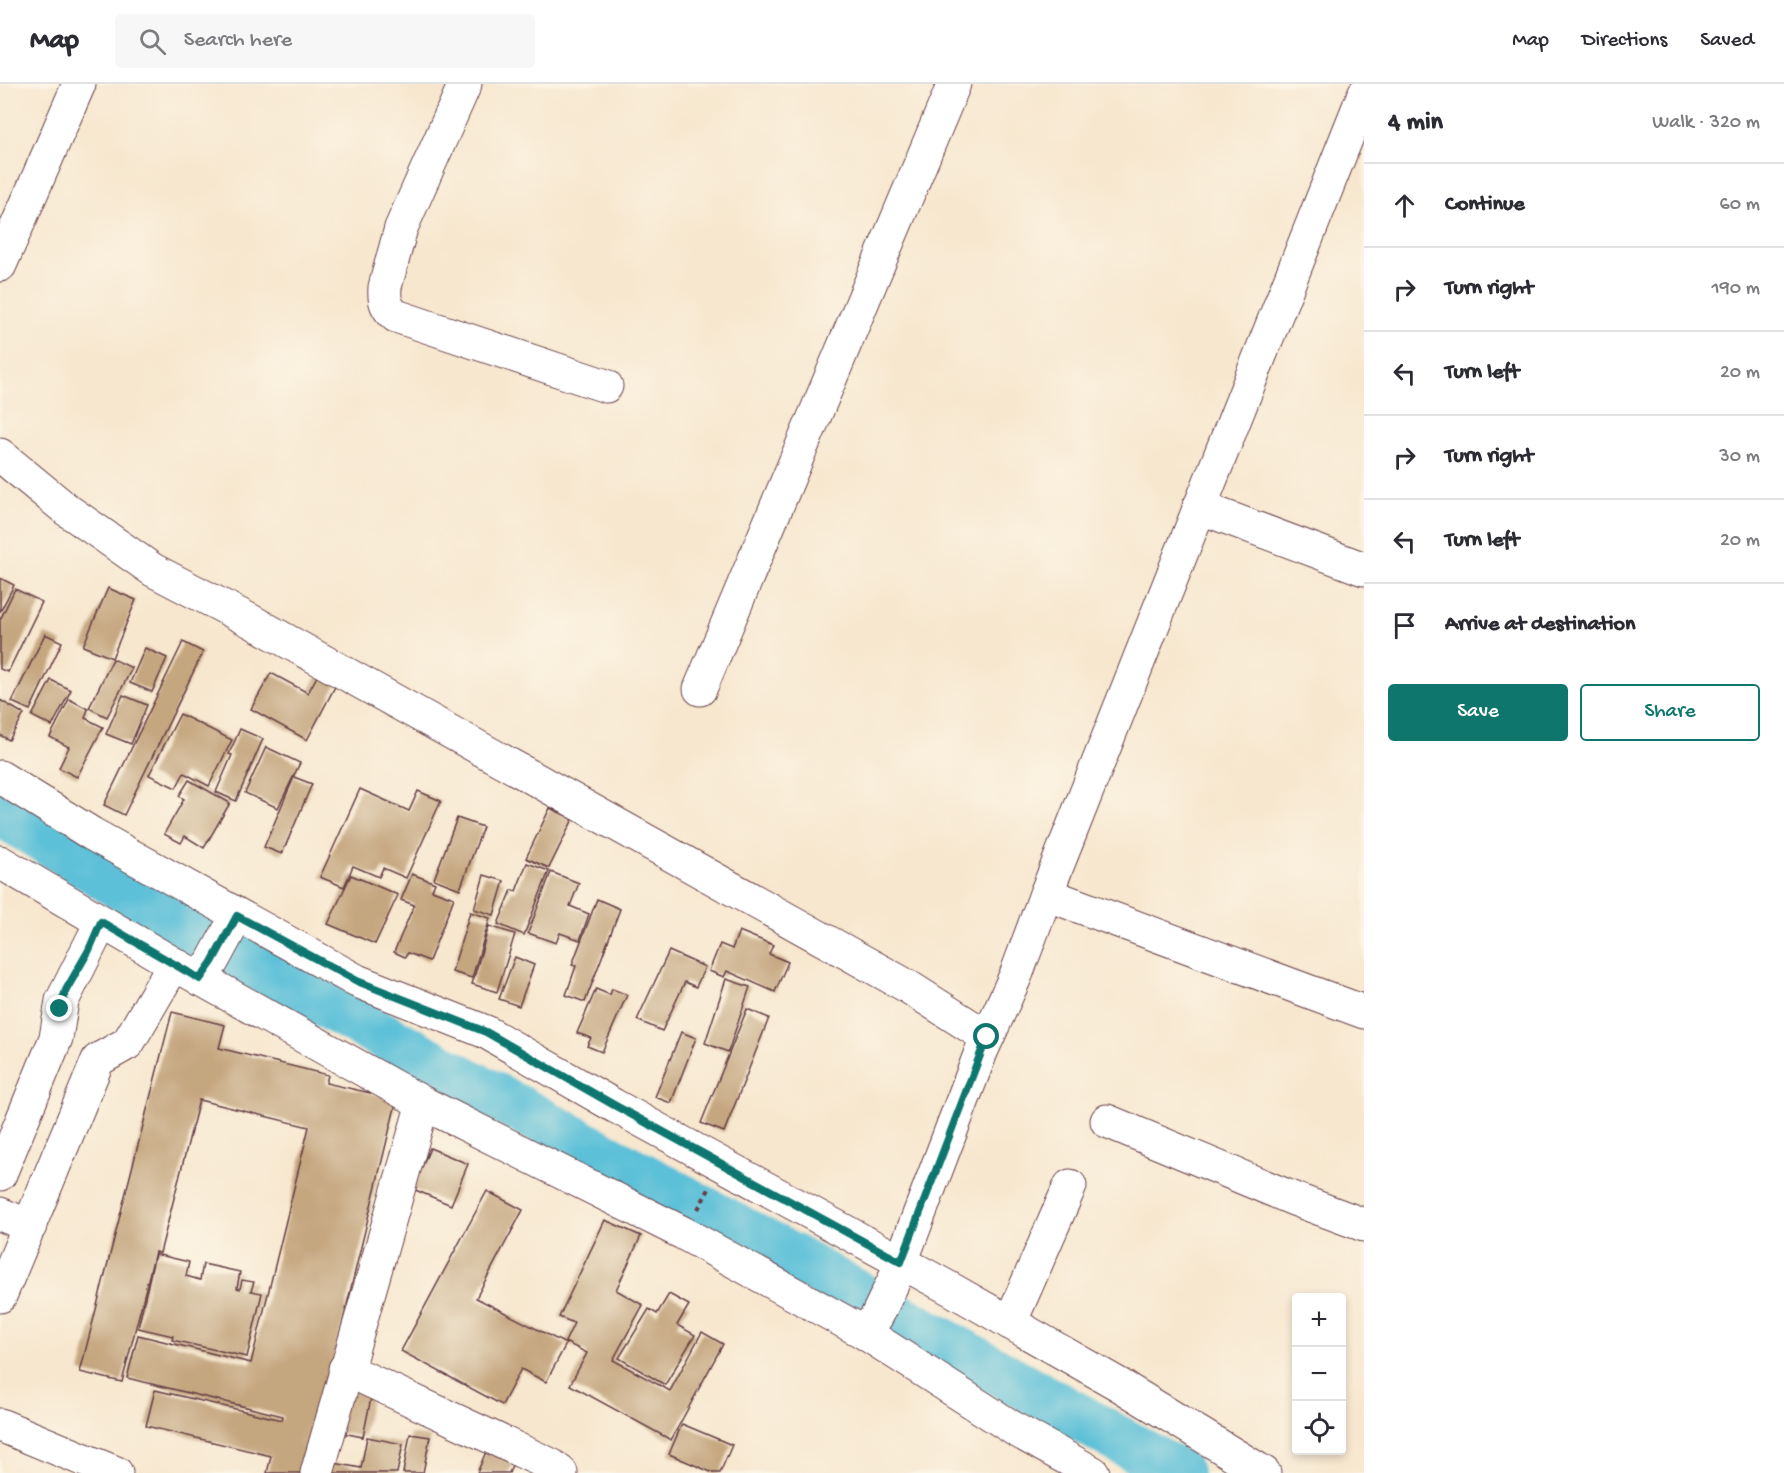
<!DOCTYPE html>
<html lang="en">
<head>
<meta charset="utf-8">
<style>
  :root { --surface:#fff; --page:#f7f7f7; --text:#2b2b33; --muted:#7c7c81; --line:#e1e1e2; --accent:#0f766e }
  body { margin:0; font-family:"Gochi Hand",sans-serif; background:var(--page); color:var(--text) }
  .controls { position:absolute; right:18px; bottom:18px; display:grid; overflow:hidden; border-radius:6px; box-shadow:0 3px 9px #0003 }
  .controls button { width:54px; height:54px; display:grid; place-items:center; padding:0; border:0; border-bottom:2px solid var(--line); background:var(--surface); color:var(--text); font:30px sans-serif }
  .stop { position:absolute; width:18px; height:18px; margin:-14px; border:4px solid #0f766e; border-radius:50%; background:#fff }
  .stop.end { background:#0f766e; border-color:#fff; box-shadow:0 2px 6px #0008 }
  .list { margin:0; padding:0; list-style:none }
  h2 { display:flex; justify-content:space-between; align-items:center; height:78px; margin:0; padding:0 24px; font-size:26px }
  h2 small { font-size:20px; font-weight:400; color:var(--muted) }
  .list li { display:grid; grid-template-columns:39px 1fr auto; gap:18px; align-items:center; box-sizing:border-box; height:84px; padding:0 24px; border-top:2px solid var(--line) }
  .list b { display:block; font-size:22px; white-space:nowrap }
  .list em { font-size:20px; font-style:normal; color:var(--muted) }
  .actions { display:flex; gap:12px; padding:18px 24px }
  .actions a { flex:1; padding:14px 0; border:2px solid var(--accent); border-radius:6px; text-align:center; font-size:21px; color:var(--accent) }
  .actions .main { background:var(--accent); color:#fff }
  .icon { flex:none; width:33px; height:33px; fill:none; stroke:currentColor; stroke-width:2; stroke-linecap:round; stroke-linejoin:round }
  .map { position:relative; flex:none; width:1364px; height:1389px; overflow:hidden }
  header { display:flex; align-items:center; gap:36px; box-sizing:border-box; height:84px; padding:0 30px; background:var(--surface); border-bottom:2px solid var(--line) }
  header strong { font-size:28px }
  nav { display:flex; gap:33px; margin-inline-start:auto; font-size:21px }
  .search { width:420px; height:54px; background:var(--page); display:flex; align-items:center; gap:15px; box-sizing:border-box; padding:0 21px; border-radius:6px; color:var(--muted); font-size:22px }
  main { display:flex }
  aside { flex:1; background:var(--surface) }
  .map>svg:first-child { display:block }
</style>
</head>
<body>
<header>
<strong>Map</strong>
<div class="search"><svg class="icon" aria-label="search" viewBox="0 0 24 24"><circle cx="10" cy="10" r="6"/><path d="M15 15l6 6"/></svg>Search here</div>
<nav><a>Map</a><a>Directions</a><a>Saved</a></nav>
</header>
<main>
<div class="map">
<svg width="1364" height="1389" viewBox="0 0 1364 1389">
  <rect width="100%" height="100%" fill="#fcf5e5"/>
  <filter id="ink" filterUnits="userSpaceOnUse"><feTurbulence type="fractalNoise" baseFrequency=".0167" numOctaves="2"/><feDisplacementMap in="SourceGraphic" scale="12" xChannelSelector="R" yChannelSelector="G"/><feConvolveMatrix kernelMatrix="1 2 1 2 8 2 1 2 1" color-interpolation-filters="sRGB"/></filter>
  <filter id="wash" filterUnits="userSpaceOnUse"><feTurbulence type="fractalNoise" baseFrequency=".008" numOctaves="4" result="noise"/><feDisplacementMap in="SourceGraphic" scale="24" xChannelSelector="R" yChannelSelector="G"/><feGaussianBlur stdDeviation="1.35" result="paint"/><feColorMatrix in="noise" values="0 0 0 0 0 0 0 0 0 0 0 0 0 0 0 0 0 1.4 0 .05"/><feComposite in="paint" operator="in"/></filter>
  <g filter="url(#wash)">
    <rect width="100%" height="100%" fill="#f7e7cf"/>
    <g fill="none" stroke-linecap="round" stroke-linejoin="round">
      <polyline stroke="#5bc0d8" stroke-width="48" points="0,728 205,855 793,1174 1179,1389"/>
    </g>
    <g id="blocks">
      <g fill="#c4a67f">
        <polygon points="0,494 14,501 0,528"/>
        <polygon points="108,504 136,516 112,574 83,562"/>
        <polygon points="15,505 42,518 8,588 0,585 0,536"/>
        <polygon points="45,550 62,558 30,626 12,618"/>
        <polygon points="183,558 203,568 124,731 104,721"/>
        <polygon points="145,564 167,574 152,608 130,599"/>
        <polygon points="113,575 132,584 107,633 89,624"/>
        <polygon points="322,583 340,593 307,656 251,625 271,589 308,609"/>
        <polygon points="51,596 71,606 52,642 32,632"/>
        <polygon points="123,611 147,621 131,660 106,650"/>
        <polygon points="69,615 88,625 85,634 103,643 77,693 59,684 69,663 50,653"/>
        <polygon points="0,616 24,630 9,656 0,651"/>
        <polygon points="180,630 232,656 209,702 184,689 176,704 149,691"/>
        <polygon points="240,645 263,655 236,717 216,708 232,671 229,670"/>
        <polygon points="266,663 300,679 278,724 245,709"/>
        <polygon points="294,693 312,700 282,770 264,763"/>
        <polygon points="189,696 230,719 204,764 185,752 181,759 164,750 184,715 179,712"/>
        <polygon points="360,705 409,727 418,707 441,717 406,794 383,784 379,793 353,782 344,803 320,793"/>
        <polygon points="550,724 573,735 549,784 526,774"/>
        <polygon points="457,734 483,743 460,805 434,795"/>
        <polygon points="527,779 549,787 524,851 498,840 512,806 516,807"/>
        <polygon points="551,788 579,799 570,822 589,830 580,856 560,849 556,859 528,849"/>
        <polygon points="412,790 435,799 432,806 454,814 429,877 408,869 405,873 394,868 414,821 401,816"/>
        <polygon points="351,791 398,811 375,860 328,840"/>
        <polygon points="484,791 504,797 494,831 474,825"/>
        <polygon points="597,815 620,825 585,918 566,911 576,882 572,881"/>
        <polygon points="470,828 490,834 472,894 452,888"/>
        <polygon points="489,842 515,850 497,908 472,900"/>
        <polygon points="739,847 773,861 769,870 788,878 775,908 727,887 724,893 709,887 720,860 732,865"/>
        <polygon points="669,867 705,883 696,903 685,898 662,947 637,936"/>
        <polygon points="515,873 534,881 519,922 499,915"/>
        <polygon points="726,895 750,903 728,968 705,959"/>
        <polygon points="596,905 610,911 612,905 627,911 602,968 587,962 591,954 577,949"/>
        <polygon points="747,925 769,934 724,1048 701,1039"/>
        <polygon points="172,928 225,941 219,964 328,991 326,999 397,1015 306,1389 267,1389 271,1372 146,1342 155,1306 282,1336 283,1332 127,1294 138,1251 251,1279 309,1043 199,1016 160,1169 155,1168 122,1298 80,1288"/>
        <polygon points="681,948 696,954 671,1019 655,1013"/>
        <polygon points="430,1064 468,1080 451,1121 413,1105"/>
        <polygon points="487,1107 523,1126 476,1214 566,1260 546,1298 521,1285 502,1321 401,1267"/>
        <polygon points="605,1136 641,1152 616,1206 643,1221 613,1276 670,1307 702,1248 723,1260 671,1356 570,1301 587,1269 565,1258 574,1239 559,1233"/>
        <polygon points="155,1170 189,1178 186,1192 200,1196 203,1180 240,1188 237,1204 240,1205 242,1196 254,1198 251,1207 262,1209 247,1273 172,1256 173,1252 138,1244"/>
        <polygon points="669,1210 689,1221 677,1241 695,1251 665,1301 619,1274 649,1225 657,1230"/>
        <polygon points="346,1303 372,1309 363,1353 337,1348"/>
        <polygon points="682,1340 732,1361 720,1389 713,1389 669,1370"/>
        <polygon points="410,1350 430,1353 423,1389 403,1389"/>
        <polygon points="367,1353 403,1360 397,1389 321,1389 324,1377 361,1384"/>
        <polygon points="488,1363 515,1375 509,1389 477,1389"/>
      </g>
    </g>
  </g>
  <g filter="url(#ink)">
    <use href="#blocks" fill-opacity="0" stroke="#643d44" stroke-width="1.5"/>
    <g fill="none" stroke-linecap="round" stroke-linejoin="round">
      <defs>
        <g id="minor">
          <path d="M465,0L401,144L385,203C384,217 386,224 396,232L606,302"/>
          <polyline points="0,181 79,0"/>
          <polyline points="0,371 67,426 153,486 251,537 907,902 987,953"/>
          <polyline points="1199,423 1364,485"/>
          <polyline points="700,605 954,0"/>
          <polyline points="0,693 92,750 357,897 486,948 613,1021 949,1204 1118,1300 1264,1389"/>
          <polyline points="0,778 174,880 423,1019 683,1149 865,1249 1016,1346 1093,1389"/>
          <polyline points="1046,810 1364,928"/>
          <polyline points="200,895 212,878 237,832"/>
          <polyline points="1107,1037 1294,1115 1364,1141"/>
          <polyline points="0,1090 56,954 62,917 101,839"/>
          <polyline points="0,1130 30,1142"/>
          <polyline points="0,1212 98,976 128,959 174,880"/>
          <polyline points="1010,1239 1070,1102"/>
          <polyline points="865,1249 877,1232 895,1194 981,968 1016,891 1046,810 1364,10"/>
          <polyline points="345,1285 551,1381 561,1389"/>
          <polyline points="0,1341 116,1389"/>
          <polyline points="317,1389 423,1019"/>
        </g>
      </defs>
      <use href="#minor" stroke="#643d44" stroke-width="35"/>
      <polyline stroke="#643d44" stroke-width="4" stroke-dasharray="4.5 4.5" stroke-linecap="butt" points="698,1125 709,1105"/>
      <use href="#minor" stroke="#fff" stroke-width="33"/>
    </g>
  </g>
  <g fill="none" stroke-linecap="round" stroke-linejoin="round" filter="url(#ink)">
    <polyline stroke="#0f766e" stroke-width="8" points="60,925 66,906 89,866 101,838 200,895 212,878 237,832 357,897 486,948 614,1021 901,1178 987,953"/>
  </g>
</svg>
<div class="controls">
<button>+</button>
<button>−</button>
<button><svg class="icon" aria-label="locate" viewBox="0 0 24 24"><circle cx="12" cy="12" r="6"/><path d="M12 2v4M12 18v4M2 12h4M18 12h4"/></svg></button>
</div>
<div class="stop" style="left:987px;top:953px"></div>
<div class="stop end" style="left:60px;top:925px"></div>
</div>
<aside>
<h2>4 min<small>Walk · 320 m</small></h2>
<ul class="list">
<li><svg class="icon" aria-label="ahead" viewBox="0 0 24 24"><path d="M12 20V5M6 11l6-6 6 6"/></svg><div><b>Continue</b></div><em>60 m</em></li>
<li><svg class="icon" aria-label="right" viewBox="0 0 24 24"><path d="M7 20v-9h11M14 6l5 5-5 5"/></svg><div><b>Turn right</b></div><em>190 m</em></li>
<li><svg class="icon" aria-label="left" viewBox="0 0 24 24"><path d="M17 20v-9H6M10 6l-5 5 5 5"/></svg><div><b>Turn left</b></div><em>20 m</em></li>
<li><svg class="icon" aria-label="right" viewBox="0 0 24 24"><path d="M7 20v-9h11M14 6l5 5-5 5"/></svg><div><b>Turn right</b></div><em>30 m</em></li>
<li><svg class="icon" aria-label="left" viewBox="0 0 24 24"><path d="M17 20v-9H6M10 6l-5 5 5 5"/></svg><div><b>Turn left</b></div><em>20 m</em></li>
<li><svg class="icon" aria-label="arrive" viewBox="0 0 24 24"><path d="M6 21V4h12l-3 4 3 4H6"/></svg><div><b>Arrive at destination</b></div></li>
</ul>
<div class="actions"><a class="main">Save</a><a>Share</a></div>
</aside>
</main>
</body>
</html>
